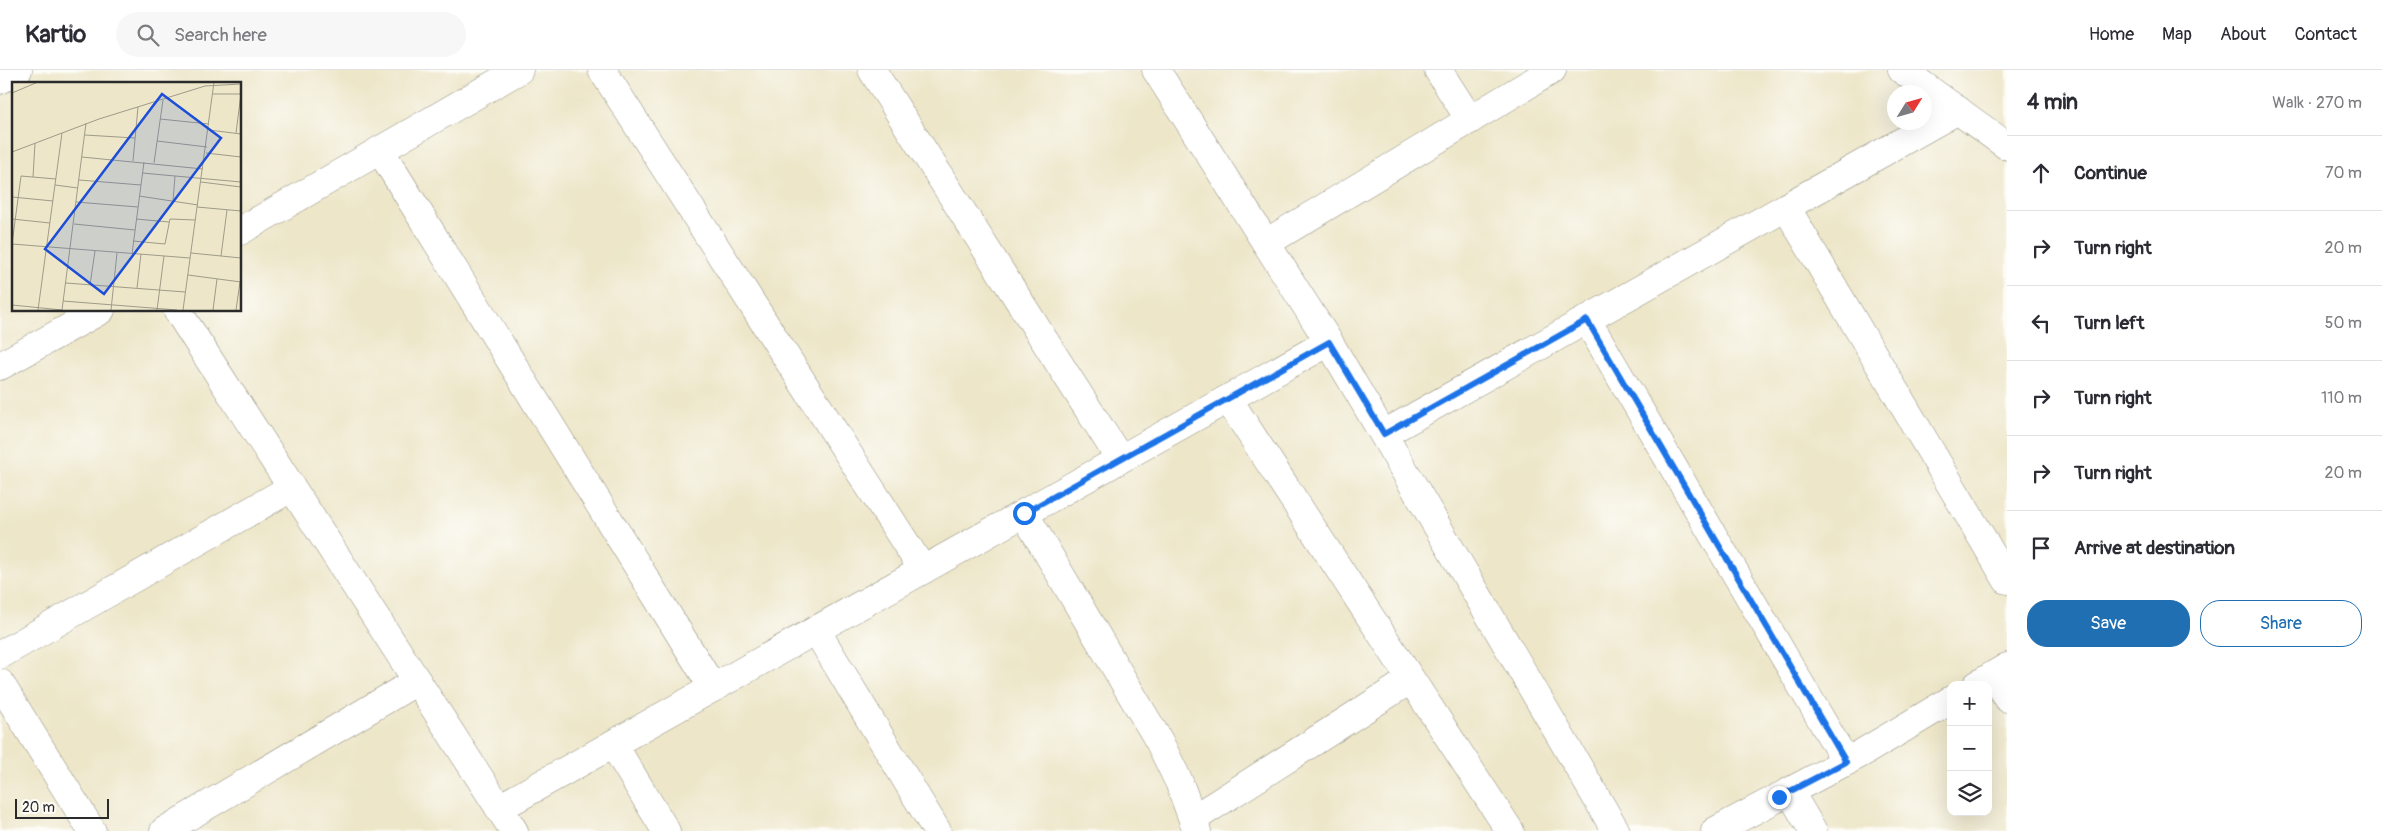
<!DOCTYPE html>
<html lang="en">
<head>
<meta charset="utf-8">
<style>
  :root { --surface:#fff; --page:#f7f7f7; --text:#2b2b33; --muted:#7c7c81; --line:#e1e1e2; --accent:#1f6fb2 }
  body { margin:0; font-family:Pangolin,sans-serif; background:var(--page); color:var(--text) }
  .controls { position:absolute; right:15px; bottom:15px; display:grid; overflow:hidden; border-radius:10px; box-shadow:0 5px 20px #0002 }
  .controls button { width:45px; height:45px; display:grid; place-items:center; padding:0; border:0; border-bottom:1px solid var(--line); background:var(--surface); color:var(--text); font:25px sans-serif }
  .compass { position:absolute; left:1887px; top:15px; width:45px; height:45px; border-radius:50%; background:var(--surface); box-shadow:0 5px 20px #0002; rotate:53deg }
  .scale { position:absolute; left:15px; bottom:12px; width:94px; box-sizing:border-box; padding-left:5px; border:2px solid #2b2b2b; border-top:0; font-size:14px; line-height:18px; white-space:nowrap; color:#2b2b2b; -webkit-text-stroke:4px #fdfcf7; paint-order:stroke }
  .stop { position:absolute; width:15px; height:15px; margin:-11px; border:4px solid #1a73e8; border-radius:50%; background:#fff }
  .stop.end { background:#1a73e8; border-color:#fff; box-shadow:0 1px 5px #0008 }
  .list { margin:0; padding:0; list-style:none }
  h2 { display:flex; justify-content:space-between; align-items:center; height:65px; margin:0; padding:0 20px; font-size:21px }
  h2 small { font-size:16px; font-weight:400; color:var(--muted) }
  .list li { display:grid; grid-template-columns:32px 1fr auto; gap:15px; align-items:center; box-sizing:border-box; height:75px; padding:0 20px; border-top:1px solid var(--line) }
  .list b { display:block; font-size:19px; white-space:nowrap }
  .list em { font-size:16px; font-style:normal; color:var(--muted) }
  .actions { display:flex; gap:10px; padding:15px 20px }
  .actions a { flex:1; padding:11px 0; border:1px solid var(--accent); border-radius:20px; text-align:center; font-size:18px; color:var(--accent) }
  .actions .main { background:var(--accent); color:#fff }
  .icon { flex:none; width:28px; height:28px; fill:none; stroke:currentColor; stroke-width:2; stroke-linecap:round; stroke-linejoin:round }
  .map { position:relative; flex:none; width:2007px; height:761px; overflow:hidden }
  header { display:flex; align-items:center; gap:30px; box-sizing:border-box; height:70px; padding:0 25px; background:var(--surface); border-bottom:1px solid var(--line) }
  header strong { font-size:24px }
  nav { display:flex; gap:28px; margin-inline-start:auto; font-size:18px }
  .search { width:350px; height:45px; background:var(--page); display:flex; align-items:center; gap:12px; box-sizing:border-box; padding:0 18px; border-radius:28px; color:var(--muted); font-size:19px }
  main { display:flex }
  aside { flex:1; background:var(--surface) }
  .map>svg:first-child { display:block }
</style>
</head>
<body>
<header>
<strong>Kartio</strong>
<div class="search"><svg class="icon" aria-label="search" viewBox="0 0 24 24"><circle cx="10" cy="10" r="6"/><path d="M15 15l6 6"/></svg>Search here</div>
<nav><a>Home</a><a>Map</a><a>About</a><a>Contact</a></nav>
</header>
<main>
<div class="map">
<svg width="2007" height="761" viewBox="0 0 2007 761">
  <rect width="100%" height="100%" fill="#fdfcf7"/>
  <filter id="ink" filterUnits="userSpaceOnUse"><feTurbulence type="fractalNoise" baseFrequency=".02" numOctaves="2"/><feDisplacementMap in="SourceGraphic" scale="10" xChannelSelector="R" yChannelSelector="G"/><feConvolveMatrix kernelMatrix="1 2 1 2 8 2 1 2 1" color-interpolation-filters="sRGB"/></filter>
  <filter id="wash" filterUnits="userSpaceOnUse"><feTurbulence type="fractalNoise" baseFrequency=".0096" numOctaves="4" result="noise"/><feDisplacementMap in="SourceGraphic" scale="20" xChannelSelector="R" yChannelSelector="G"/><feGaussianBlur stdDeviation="1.12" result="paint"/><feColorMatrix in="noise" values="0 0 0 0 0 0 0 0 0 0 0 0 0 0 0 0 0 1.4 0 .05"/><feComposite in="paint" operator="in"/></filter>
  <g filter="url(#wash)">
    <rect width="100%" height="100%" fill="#ede6c9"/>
  </g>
  <g filter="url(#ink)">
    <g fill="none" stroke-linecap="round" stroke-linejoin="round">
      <defs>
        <g id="minor">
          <polyline points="602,0 923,500"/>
          <polyline points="872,0 1120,389"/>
          <polyline points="1156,0 1329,272 1616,761"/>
          <polyline points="1438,0 1470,50"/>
          <polyline points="1902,0 2007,76"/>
          <polyline points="0,10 18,0"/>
          <polyline points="380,80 713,618"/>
          <polyline points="1786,137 2007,510"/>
          <polyline points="240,161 519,0"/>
          <polyline points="1266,173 1552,0"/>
          <polyline points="177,240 514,761"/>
          <polyline points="1587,250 1846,692"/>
          <polyline points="0,296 101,240"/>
          <polyline points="1228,329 1510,761"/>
          <polyline points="1384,364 1958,40"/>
          <polyline points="1024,443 1159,671 1179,712 1197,761"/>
          <polyline points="816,560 937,761"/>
          <polyline points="0,585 291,418"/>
          <polyline points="1994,605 2007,628"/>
          <polyline points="0,613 92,761"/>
          <polyline points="1977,615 2007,597"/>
          <polyline points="613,674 666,761"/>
          <polyline points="1790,722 1813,761"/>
          <polyline points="499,738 1329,272"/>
          <polyline points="1193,749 1410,610"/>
          <polyline points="164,761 417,611"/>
          <polyline points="1715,761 1862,683 1951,630"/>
        </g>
      </defs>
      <use href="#minor" stroke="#8c887a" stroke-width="29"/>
      <use href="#minor" stroke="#fff" stroke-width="28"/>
    </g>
  </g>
  <g fill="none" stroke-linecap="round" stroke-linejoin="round" filter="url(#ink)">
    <polyline stroke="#1a73e8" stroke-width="6" points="1024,443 1329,272 1384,364 1587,250 1846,692 1779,727"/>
  </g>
  <g transform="translate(12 12)">
    <rect width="229" height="229" fill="#ede6c9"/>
    <path fill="none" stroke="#9f9b8a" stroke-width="1" d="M0,11L26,0M201,12H229M148,37L197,42M197,48L229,52M224,51L229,12M73,53L123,56M145,59L195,65M0,70L87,37L193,4L229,2M194,71L229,75M70,75L191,87M121,79L126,25M142,81L151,18M130,91L229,100M21,95L23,61M67,98L129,103M189,100L229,105M43,103L66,106M127,114L186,123M0,115L41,119M161,119L163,94M64,120L126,125M185,125L229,129M0,137L38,141M124,137L157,140M62,142L123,148M121,159L153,162L158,137L183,138M0,162L178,176M0,162L9,94L44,97M179,171L229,176M120,172L132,80M209,174L215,128M176,193L229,200M54,201L173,210M78,203L83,169M125,206L129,172M51,219L165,228M0,223L50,228M26,228L50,51M50,228L74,41M99,228L105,171M145,228L152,174M171,228L202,0M201,228L205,197M224,228L228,200"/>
    <path fill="#1d4ed8" fill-opacity="0.15" stroke="#1d4ed8" stroke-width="2.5" d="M150,12L209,56L92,212L33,167Z"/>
    <rect width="229" height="229" fill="none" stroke="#2b2b2b" stroke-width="2.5"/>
  </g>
</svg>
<div class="controls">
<button>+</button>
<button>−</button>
<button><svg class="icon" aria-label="layers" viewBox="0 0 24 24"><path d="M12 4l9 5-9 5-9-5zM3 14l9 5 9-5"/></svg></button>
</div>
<svg class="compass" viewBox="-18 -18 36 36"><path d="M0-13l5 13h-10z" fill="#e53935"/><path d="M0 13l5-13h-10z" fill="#7c7c81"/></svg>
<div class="scale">20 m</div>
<div class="stop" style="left:1024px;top:443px"></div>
<div class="stop end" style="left:1779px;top:727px"></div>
</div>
<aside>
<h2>4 min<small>Walk · 270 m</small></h2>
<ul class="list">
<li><svg class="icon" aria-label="ahead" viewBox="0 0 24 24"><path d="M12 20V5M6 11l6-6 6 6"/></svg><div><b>Continue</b></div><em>70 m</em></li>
<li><svg class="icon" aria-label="right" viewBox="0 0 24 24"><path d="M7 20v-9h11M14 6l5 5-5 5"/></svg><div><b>Turn right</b></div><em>20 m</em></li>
<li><svg class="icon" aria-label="left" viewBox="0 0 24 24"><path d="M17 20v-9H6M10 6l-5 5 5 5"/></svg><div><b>Turn left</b></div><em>50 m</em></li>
<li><svg class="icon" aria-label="right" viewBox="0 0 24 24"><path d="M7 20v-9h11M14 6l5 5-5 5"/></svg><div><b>Turn right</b></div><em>110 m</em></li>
<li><svg class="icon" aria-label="right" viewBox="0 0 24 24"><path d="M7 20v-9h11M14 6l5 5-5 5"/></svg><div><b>Turn right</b></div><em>20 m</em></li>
<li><svg class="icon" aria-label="arrive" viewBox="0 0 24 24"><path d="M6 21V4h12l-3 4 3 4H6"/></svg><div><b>Arrive at destination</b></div></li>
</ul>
<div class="actions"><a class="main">Save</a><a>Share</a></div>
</aside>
</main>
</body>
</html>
